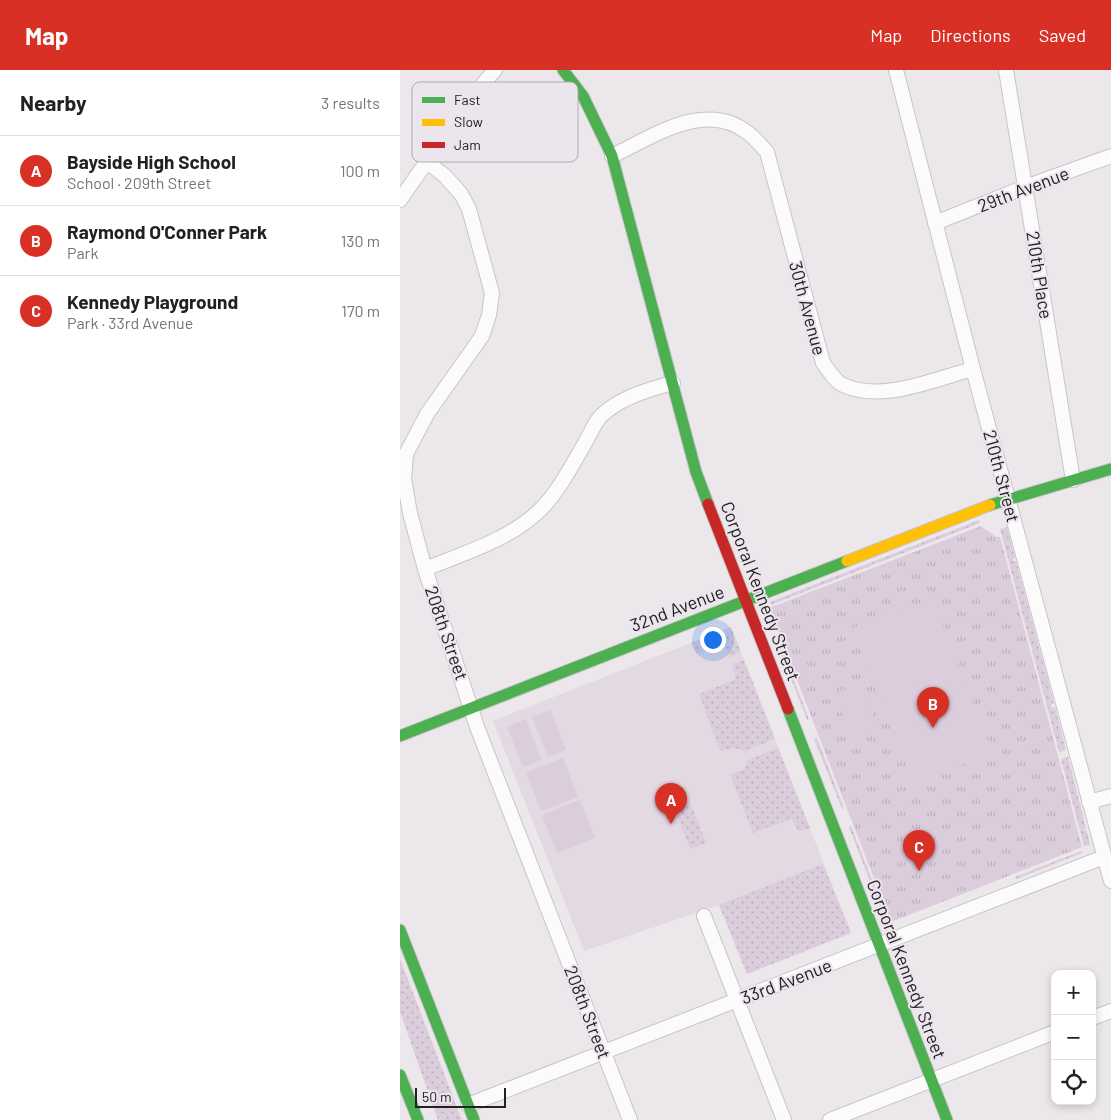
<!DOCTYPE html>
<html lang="en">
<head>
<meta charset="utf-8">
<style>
  :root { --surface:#fff; --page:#f6f6f6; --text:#202124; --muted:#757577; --line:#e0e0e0; --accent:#d93025 }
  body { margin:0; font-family:Barlow,sans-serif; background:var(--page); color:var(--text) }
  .controls { position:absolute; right:15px; bottom:15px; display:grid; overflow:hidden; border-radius:10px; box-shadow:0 2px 8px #0003 }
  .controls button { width:45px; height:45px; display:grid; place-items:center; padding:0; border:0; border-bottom:1px solid var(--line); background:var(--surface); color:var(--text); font:25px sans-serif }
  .scale { position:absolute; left:15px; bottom:12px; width:91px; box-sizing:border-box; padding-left:5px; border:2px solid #232023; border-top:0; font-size:14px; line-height:18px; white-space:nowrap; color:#232023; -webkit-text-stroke:4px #ede5ed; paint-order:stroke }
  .you { position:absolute; left:312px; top:569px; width:18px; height:18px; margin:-12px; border:4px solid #fff; border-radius:50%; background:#1a73e8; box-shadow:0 0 0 8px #1a73e833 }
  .badge { display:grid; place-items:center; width:32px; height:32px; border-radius:50%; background:var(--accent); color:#fff; font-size:16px; font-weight:700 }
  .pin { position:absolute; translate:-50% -41px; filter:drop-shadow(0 1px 2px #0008) }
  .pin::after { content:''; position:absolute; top:26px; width:18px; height:15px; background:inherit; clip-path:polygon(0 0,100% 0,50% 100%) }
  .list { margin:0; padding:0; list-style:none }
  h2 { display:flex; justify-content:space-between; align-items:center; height:65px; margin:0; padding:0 20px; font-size:21px }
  h2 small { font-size:16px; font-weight:400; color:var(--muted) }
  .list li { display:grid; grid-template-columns:32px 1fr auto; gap:15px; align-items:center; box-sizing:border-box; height:70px; padding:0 20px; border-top:1px solid var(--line) }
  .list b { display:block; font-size:19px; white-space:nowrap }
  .list p { margin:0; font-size:16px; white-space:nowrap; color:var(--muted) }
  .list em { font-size:16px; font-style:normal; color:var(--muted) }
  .icon { flex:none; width:28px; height:28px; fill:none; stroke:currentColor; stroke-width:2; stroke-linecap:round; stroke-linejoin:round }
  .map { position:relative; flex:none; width:711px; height:1050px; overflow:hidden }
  header { display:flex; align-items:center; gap:30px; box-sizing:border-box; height:70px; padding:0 25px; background:var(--accent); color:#fff }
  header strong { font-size:24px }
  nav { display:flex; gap:28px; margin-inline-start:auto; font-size:18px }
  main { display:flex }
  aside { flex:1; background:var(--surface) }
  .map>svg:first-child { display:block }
</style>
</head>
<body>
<header>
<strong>Map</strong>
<nav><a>Map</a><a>Directions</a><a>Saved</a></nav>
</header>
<main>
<aside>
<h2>Nearby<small>3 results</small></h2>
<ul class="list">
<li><span class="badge">A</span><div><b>Bayside High School</b><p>School · 209th Street</p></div><em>100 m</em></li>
<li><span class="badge">B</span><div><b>Raymond O'Conner Park</b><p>Park</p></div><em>130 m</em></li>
<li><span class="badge">C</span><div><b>Kennedy Playground</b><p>Park · 33rd Avenue</p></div><em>170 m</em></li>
</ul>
</aside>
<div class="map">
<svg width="711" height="1050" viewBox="0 0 711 1050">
  <defs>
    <pattern id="grass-dots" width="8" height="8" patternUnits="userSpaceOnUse" patternTransform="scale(1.25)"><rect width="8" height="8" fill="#dccddc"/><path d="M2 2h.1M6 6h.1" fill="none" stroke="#bcb0bc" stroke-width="1.8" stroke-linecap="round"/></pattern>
    <pattern id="park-tufts" width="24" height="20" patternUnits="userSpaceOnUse" patternTransform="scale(1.25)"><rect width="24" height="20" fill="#dccddc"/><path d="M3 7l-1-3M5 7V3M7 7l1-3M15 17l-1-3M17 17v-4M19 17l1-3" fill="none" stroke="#bcb0bc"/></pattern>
  </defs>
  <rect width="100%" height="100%" fill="#ebe7eb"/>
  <polygon fill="#e2d9e2" points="331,557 451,863 347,904 319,835 184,881 93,651"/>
  <g fill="url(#grass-dots)">
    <polygon points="579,450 580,453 371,535 370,532"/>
    <polygon points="607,457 615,488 613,489 613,491 616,491 654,633 651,634 652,638 655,637 666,680 659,682 600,459"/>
    <polygon points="331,557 341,582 330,587 324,573 296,584 291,573"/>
    <polygon points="382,579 409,649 407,650 380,580"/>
    <polygon points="344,590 375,669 345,681 333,678 320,681 299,624 336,609 332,594"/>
    <polygon points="417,668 444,738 442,739 414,669"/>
    <polygon points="378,678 410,758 398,761 392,749 353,763 330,705 343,700 348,690"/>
    <polygon points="668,687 686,758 684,761 687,761 690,775 684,776 661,689"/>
    <polygon points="290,731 306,773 290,779 275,740"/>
    <polygon points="451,756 488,850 485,851 449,757"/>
    <polygon points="681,781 682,783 616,809 615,807"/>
    <polygon points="423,794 451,863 347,904 319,835"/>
    <polygon points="0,889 62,1050 38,1050 0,942"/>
  </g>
  <polygon fill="url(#park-tufts)" points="581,456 596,467 600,467 682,777 491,852 369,538"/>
  <g fill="#dccddc">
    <polygon points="532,528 593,683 513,714 453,558"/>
    <polygon points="460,614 477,656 451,667 434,624"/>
    <polygon points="151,640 166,680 148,687 132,647"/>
    <polygon points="126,649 141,690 123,697 107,657"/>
    <polygon points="163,688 178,727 141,741 126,702"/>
    <polygon points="180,730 195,768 157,783 142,745"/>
  </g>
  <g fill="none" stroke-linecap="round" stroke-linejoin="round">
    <defs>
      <g id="street">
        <polyline points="496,0 573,299 711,811"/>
        <polyline points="606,0 673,410"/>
        <path d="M212,86C252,67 306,29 348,63C355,68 361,76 367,82L423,293C428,299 434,310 441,314C480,334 534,309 573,299"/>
        <polyline points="27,92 45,106 61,124 69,139 92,223 89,245 82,266 27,344 6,384 4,409 10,443 25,499 77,657 230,1050"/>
        <polyline points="0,130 71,28 95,0"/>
        <polyline points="535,153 625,117 711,86"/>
        <path d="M25,499C64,483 110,470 141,439C159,421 172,395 185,373C190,365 194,353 201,346C219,328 249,319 273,313"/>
        <polyline points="689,732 711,726"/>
        <polyline points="304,846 384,1050"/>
        <polyline points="692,948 711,941"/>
        <polyline points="68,1035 704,787"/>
        <polyline points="430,1050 655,962"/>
      </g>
      <g id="fast">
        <polyline points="163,0 183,26 212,86 296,402 308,434"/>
        <polyline points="590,435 711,399"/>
        <polyline points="388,639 547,1050"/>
        <polyline points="0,666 447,491"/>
        <polyline points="0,860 74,1050"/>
        <polyline points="0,1005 18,1050"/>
      </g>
      <polyline id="slow" points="447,491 590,435"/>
      <polyline id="jam" points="308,434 388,639"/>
    </defs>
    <use href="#street" stroke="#c8c4c8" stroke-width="16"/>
    <use href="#fast" stroke="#c8c4c8" stroke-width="13"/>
    <use href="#slow" stroke="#c8c4c8" stroke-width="13"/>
    <use href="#jam" stroke="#c8c4c8" stroke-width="13"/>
    <use href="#street" stroke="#fcfbfc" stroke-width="14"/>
    <use href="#fast" stroke="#4caf50" stroke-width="11"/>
    <use href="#slow" stroke="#ffc107" stroke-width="11"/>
    <use href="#jam" stroke="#c62828" stroke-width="11"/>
  </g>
  <g text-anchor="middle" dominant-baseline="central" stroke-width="4" stroke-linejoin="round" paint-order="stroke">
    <g font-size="18" fill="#232023" stroke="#ede5ed">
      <text transform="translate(623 119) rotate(-21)">29th Avenue</text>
      <text transform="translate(640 205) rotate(81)">210th Place</text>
      <text transform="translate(408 238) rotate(75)">30th Avenue</text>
      <text transform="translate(602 406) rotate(75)">210th Street</text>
      <text transform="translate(361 521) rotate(69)">Corporal Kennedy Street</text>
      <text transform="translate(277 538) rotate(-21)">32nd Avenue</text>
      <text transform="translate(47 563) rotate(71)">208th Street</text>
      <text transform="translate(507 899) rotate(69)">Corporal Kennedy Street</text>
      <text transform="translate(386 911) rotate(-21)">33rd Avenue</text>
      <text transform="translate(188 942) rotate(69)">208th Street</text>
    </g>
  </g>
  <rect x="12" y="12" width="166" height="80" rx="8" fill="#ede5ed" stroke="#b0aab0" stroke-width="1"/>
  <rect x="22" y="27" width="23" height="6" fill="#4caf50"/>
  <rect x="22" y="49" width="23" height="7" fill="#ffc107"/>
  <rect x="22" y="72" width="23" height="6" fill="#c62828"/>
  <g font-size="14" fill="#232023">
    <text x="54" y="35">Fast</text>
    <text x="54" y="57">Slow</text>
    <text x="54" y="80">Jam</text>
  </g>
</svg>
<div class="controls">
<button>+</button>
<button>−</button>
<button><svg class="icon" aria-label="locate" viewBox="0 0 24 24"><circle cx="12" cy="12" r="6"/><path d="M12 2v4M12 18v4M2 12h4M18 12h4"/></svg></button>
</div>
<div class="scale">50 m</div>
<div class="you"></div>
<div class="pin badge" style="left:271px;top:754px">A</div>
<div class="pin badge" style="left:533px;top:658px">B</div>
<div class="pin badge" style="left:519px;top:801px">C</div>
</div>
</main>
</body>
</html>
